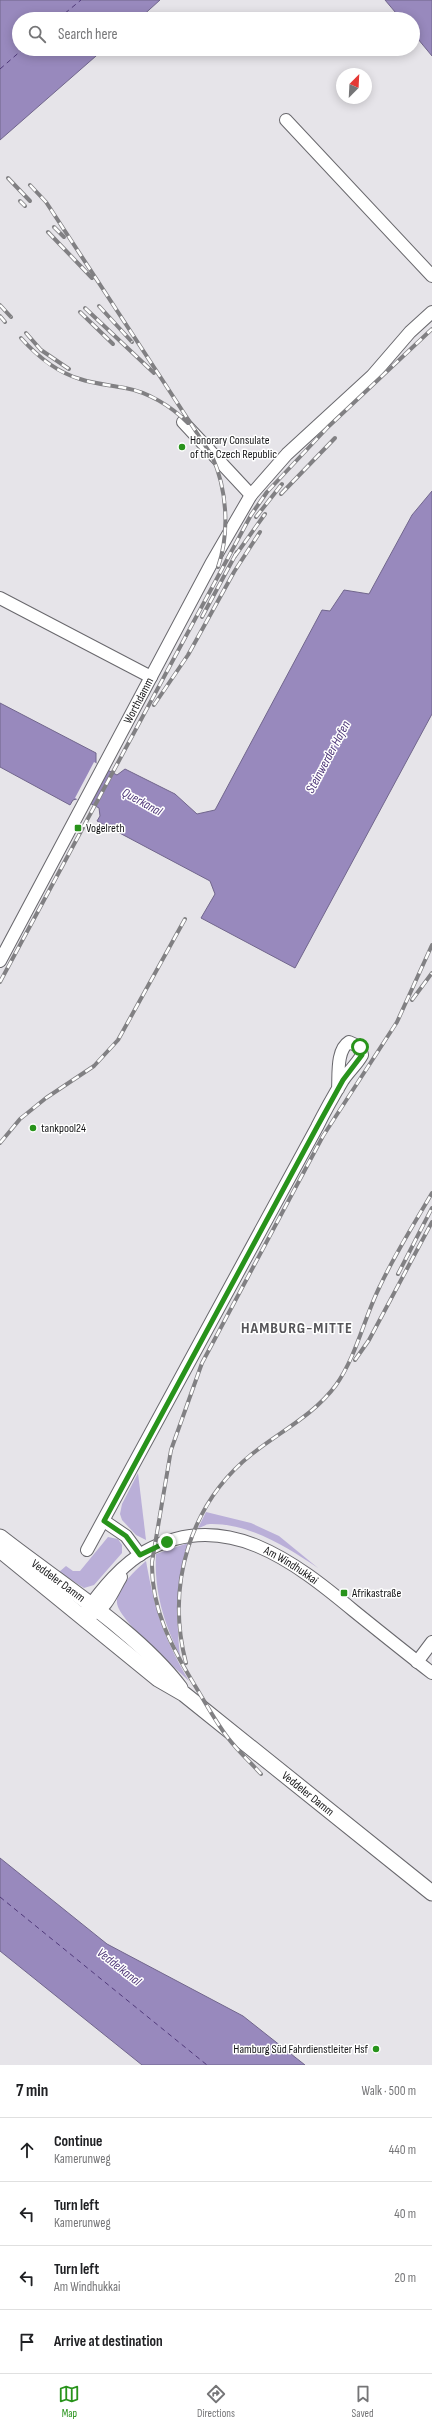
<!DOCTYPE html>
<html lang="en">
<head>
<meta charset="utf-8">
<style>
  :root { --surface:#fff; --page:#f2f2f2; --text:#202124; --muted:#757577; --line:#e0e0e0; --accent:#28931b }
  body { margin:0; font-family:"Sofia Sans Condensed",sans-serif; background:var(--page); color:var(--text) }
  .compass { position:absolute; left:336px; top:68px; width:36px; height:36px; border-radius:50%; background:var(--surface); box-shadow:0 2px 10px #0003; rotate:24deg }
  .stop { position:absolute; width:12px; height:12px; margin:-9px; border:3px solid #28931b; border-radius:50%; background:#fff }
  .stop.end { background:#28931b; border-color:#fff; box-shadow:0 1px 4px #0008 }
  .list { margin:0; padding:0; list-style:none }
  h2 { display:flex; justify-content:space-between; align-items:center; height:52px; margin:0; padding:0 16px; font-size:17px }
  h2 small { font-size:13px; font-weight:400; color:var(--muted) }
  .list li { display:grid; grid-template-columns:26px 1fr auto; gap:12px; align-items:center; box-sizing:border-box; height:64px; padding:0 16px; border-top:1px solid var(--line) }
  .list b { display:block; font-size:15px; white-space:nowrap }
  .list p { margin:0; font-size:13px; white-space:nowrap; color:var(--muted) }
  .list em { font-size:13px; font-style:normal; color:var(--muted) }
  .icon { flex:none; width:22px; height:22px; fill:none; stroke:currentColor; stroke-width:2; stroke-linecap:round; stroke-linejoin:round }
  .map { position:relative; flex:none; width:432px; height:2065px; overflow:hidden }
  .search { position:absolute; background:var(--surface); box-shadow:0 2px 10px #0003; left:12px; right:12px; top:12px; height:44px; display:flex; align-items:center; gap:10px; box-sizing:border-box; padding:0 14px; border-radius:22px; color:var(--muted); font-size:15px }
  .sheet { height:308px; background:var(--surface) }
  nav { display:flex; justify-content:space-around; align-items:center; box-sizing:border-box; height:56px; border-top:1px solid var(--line); background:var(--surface); font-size:11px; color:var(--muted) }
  nav a { display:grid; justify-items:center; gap:2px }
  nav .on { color:var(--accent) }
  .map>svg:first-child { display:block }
</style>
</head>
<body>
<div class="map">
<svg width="432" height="2065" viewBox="0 0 432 2065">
  <rect width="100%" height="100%" fill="#e6e4e9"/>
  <g fill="#baafd8">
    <polygon points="138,1473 146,1540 136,1535 122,1520 120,1514 122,1504"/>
    <path d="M206,1512L251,1523L279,1536L318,1568C287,1547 249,1523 210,1524C206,1524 203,1527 198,1528Z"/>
    <polygon points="108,1537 118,1539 122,1545 122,1553 94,1585 84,1588 59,1572 66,1566 73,1571 80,1571"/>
    <path d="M188,1543C176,1581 176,1617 180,1656C164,1623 154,1592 156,1554Z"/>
    <path d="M146,1561C155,1611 163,1636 189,1681C174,1666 119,1621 117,1603C116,1587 136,1570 146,1561Z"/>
  </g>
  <g fill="#9889bd" stroke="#71668c">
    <polygon points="0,0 160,0 139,19 19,19 19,49 104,49 0,140"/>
    <polygon points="385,0 432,0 432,56 413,33 413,19 401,19"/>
    <polygon points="432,491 432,714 295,968 201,918 215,894 210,881 97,821 100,816 99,808 80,798 73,800 70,805 0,767 0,703 96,753 96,764 117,775 125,769 175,794 197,814 215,810 322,610 330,611 344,590 369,594 412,515"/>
    <polygon points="0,1858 107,1944 243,2016 305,2065 142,2065 0,1951"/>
  </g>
  <polygon fill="#e6e4e9" points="94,762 107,769 88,805 75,798"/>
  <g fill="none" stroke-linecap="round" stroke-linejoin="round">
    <g stroke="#50397a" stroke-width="1" stroke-dasharray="5 4" stroke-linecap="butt">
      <polyline points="58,19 81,0"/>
      <polyline points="0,69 23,49"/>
      <polyline points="0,1897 207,2065"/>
    </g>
    <defs>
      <g id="minor">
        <polyline points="286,120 432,276"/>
        <polyline points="183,422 251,495"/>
        <polyline points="0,598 151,677"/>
        <path id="s1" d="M0,961L211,564L251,495L287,454L372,376L410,332L432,312"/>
        <polyline points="104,1521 126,1536 140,1555"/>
        <path d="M87,1550L317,1127C325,1111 334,1095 343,1080C349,1071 357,1064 362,1055L360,1047L349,1042C336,1050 339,1076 338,1089"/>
        <path id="s2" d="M86,1611C102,1589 122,1564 146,1551C225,1507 295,1562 354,1611C380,1632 406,1653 432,1673"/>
        <path d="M91,1615C107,1609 113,1590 121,1577"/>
        <polyline points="417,1662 432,1642"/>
      </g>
      <g id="major">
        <path id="s3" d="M0,1537C57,1582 137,1631 180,1688"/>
        <path id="s4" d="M0,1550L158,1679L184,1694L432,1893"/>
      </g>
    </defs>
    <use href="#minor" stroke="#69686d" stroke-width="14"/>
    <use href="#major" stroke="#69686d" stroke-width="17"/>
    <use href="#minor" stroke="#fff" stroke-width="12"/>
    <use href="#major" stroke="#fff" stroke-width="15"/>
    <defs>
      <g id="rail">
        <polyline points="8,178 30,201"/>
        <path d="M30,185L46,202L212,456C227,489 230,532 218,567"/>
        <polyline points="20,201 25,206"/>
        <polyline points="54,227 64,237"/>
        <polyline points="48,232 92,278"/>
        <polyline points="0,305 11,317"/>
        <polyline points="99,306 132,342"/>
        <polyline points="85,308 154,373"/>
        <polyline points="80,312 113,344"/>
        <polyline points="0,316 5,322"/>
        <polyline points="26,333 41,350 69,369"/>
        <path d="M21,338C38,357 56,372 80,379C95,384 110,385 125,388C148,392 171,406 188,423"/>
        <polyline points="281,494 335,438"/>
        <polyline points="256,517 282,484"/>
        <polyline points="235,556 265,514"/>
        <polyline points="202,617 237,552"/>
        <polyline points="154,705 188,655 234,572 260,532"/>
        <polyline points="0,982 251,515 267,492 328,427 432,329"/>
        <polyline points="412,1000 432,973"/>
        <polyline points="0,1143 20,1119 46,1098 94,1066 118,1040 185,919"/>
        <polyline points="398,1274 432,1208"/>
        <polyline points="355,1360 369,1340 432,1222"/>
        <path d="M186,1663C166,1586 189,1504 252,1454C281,1431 314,1415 336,1385C357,1355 364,1318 380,1286C395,1254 414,1224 432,1193"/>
        <path d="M261,1774C250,1762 238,1751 228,1738C215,1721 205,1702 194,1684C171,1646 151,1608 152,1562L171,1450L202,1363L323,1136L397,1022L432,945"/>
      </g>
    </defs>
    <use href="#rail" stroke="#818083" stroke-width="4"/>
    <use href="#rail" stroke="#fff" stroke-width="2.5" stroke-dasharray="8" stroke-linecap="butt"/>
  </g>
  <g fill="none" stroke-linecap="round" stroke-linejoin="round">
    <polyline stroke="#28931b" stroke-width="5" points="167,1542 140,1555 126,1536 104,1521 317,1127 343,1080 362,1055 360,1047"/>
  </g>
  <g fill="#28931b" stroke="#fff" stroke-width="1.5">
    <circle cx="182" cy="447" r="4"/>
    <rect x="74" y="824" width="8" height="8" rx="2"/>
    <circle cx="33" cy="1128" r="4"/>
    <rect x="340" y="1589" width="8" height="8" rx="2"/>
    <circle cx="376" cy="2049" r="4"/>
  </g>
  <g text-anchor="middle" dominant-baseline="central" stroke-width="3" stroke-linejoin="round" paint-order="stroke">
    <g font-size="12" fill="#161618" stroke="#fff" text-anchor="start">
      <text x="190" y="440">Honorary Consulate<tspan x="190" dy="14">of the Czech Republic</tspan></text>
      <text x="86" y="828">Vogelreth</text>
      <text x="41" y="1128">tankpool24</text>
      <text x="352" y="1593">Afrikastraße</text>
      <text x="368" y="2049" text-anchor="end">Hamburg Süd Fahrdienstleiter Hsf</text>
    </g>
    <g font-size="12" fill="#161618" stroke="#fff">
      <text stroke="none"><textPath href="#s1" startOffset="295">Worthdamm</textPath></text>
      <text stroke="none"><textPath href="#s2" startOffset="240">Am Windhukkai</textPath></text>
      <text stroke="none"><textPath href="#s3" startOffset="73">Veddeler Damm</textPath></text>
      <text stroke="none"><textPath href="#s4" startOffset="393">Veddeler Damm</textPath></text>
    </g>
    <g font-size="13" font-style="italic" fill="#50397a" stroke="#fff">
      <text transform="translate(328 757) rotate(-62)">Steinwerder Hafen</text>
      <text transform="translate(142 802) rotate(29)">Querkanal</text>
      <text transform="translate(119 1967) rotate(38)">Veddelkanal</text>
    </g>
    <g font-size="16" font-weight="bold" letter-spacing="1" fill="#555458" stroke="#fff">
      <text x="297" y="1328">HAMBURG-MITTE</text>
    </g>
  </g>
</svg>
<svg class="compass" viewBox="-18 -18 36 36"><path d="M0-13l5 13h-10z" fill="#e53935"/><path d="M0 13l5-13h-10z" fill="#757577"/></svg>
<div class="stop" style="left:360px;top:1047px"></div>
<div class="stop end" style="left:167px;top:1542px"></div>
<div class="search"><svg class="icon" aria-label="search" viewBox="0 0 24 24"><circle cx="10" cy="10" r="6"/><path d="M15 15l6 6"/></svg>Search here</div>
</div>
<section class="sheet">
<h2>7 min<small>Walk · 500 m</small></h2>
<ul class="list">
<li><svg class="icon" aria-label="ahead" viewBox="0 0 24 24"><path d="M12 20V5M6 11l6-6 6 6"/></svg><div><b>Continue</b><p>Kamerunweg</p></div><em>440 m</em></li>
<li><svg class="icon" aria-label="left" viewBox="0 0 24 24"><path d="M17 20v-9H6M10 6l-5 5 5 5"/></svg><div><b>Turn left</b><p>Kamerunweg</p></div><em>40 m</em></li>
<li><svg class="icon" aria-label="left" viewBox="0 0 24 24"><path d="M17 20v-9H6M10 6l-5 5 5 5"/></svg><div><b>Turn left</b><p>Am Windhukkai</p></div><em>20 m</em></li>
<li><svg class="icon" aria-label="arrive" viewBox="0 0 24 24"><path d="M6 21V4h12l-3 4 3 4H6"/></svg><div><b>Arrive at destination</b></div></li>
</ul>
</section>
<nav>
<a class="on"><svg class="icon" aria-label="map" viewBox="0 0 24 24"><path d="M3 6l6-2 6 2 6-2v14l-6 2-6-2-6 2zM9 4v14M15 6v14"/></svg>Map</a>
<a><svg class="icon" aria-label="directions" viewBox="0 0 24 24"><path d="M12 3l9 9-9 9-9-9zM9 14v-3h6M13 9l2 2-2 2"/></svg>Directions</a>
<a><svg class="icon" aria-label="saved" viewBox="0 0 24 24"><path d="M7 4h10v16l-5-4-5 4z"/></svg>Saved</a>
</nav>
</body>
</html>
